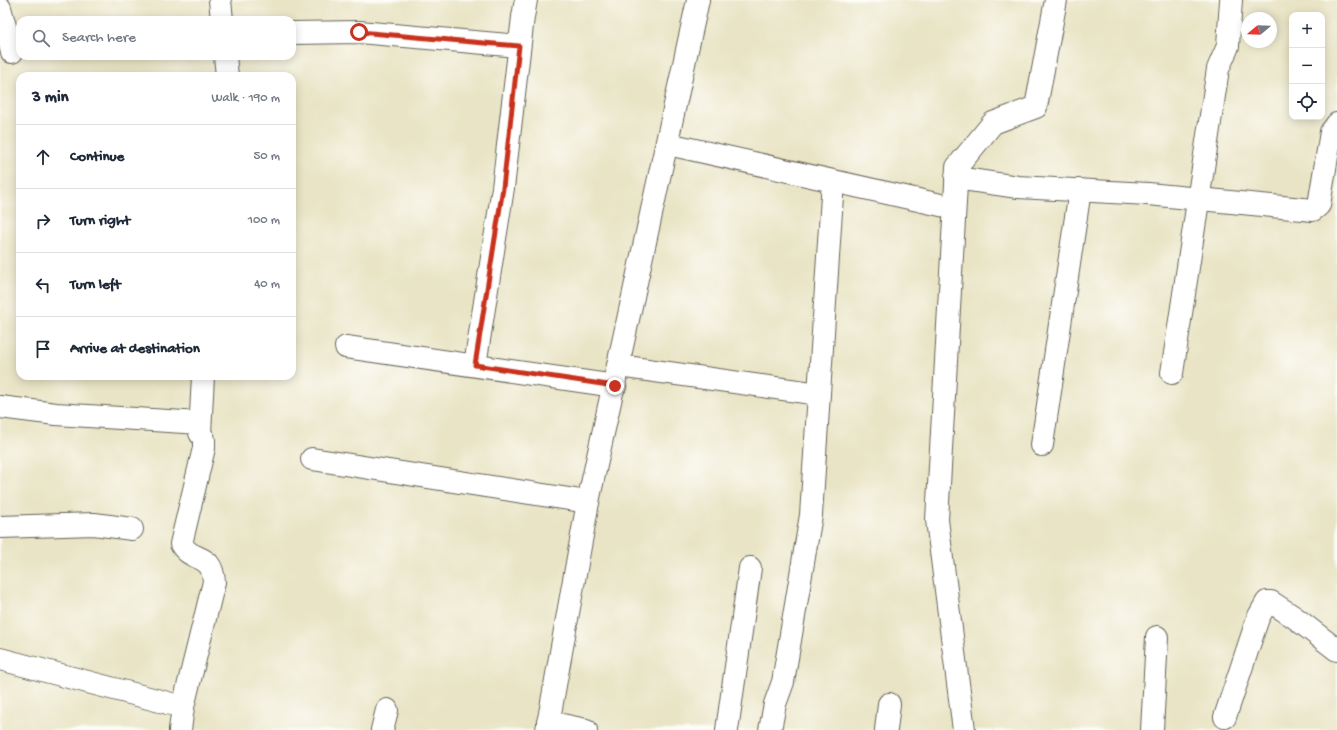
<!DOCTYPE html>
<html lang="en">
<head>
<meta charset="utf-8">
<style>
  :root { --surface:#fff; --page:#f6f6f7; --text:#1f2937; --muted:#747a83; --line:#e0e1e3 }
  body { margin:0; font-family:"Gochi Hand",sans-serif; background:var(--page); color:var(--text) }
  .controls { position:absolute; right:12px; top:12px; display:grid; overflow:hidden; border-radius:8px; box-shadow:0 2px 10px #0003 }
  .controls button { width:36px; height:36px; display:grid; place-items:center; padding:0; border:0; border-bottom:1px solid var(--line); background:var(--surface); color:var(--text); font:20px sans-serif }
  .compass { position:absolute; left:1241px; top:12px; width:36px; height:36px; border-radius:50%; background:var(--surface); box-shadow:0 2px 10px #0003; rotate:251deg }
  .stop { position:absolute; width:12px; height:12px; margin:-9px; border:3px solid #c8321e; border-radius:50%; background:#fff }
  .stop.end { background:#c8321e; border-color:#fff; box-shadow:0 1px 4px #0008 }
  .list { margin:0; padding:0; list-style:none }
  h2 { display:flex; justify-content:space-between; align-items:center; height:52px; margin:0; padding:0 16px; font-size:17px }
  h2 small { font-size:13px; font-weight:400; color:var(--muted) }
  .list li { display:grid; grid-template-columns:26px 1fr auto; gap:12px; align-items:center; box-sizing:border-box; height:64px; padding:0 16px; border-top:1px solid var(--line) }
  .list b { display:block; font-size:15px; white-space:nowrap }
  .list em { font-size:13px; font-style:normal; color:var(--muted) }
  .icon { flex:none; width:22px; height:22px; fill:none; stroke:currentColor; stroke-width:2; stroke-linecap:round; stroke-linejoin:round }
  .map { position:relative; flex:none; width:1337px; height:730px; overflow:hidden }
  .search { position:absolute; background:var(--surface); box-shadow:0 2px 10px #0003; left:16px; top:16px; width:280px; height:44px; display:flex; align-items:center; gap:10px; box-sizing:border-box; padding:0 14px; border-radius:12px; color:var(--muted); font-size:15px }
  .panel { position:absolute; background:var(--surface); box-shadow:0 2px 10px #0003; left:16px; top:72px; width:280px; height:308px; border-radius:12px }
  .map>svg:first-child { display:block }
</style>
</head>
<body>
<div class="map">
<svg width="1337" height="730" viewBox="0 0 1337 730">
  <rect width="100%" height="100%" fill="#fdfcf7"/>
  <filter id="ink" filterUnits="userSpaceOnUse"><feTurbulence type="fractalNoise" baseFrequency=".025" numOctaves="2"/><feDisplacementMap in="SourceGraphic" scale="8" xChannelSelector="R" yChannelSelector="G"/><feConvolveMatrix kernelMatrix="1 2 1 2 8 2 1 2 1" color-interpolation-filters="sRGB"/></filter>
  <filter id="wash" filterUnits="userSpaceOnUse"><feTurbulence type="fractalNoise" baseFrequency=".012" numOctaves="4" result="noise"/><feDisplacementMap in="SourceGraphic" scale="16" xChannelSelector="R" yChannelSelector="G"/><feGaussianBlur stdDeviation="0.9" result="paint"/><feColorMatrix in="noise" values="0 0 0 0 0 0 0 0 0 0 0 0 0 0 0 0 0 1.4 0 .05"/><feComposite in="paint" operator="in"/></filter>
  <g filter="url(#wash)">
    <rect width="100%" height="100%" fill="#e9e4c5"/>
  </g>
  <g filter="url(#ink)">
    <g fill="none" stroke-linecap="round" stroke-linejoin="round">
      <defs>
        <g id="minor">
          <polyline points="220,0 222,20"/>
          <polyline points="0,8 12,52"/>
          <polyline points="292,33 359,32 519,46"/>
          <polyline points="225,56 227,76"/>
          <polyline points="668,144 954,208"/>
          <polyline points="956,178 1018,187 1148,194 1313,210 1319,205 1331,132 1337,124"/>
          <polyline points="346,347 615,386"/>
          <polyline points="475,365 503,188 523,17 526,0"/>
          <polyline points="619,366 819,394"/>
          <polyline points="1172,373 1218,69 1228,46 1231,0"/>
          <polyline points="0,407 56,414 200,423"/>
          <polyline points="1042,445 1080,190"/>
          <polyline points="312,459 588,502"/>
          <polyline points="0,527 94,524 132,529"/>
          <polyline points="0,659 183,707"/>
          <polyline points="1225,717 1258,618 1267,602 1271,602 1294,617 1337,650"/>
          <polyline points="548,722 586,730"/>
          <path d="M180,730L183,707L214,582C212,551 193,564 181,544L204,448V439L200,433L203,376"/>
          <polyline points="382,730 387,710"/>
          <polyline points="547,730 588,502 698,0"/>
          <polyline points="727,730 750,568"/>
          <polyline points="770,730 775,704 783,682 811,515 833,181"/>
          <polyline points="886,730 889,704"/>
          <polyline points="964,730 937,520 957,167 993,123 1036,107 1056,0"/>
          <polyline points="1152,730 1157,637"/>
        </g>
      </defs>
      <use href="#minor" stroke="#646257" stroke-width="24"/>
      <use href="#minor" stroke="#fff" stroke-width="22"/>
    </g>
  </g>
  <g fill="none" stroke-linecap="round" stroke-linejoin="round" filter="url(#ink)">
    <polyline stroke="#c8321e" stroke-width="5" points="359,32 519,46 503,188 475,365 615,386"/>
  </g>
</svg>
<div class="controls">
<button>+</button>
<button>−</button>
<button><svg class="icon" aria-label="locate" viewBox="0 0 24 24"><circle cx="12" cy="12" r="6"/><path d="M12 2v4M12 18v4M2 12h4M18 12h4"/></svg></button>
</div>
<svg class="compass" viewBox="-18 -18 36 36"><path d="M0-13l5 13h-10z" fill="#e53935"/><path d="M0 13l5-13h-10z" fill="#747a83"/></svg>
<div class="stop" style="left:359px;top:32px"></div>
<div class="stop end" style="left:615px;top:386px"></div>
<div class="search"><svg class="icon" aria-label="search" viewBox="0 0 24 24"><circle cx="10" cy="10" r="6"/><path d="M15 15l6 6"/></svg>Search here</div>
<section class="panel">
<h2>3 min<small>Walk · 190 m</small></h2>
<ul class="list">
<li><svg class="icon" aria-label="ahead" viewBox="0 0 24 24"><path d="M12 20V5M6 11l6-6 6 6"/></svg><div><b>Continue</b></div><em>50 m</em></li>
<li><svg class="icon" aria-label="right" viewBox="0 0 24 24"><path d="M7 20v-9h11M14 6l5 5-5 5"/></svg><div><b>Turn right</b></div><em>100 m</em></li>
<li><svg class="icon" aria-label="left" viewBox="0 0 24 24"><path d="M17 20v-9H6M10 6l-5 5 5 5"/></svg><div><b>Turn left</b></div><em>40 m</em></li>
<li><svg class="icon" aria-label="arrive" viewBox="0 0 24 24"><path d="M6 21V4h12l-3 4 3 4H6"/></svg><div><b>Arrive at destination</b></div></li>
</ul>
</section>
</div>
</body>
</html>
